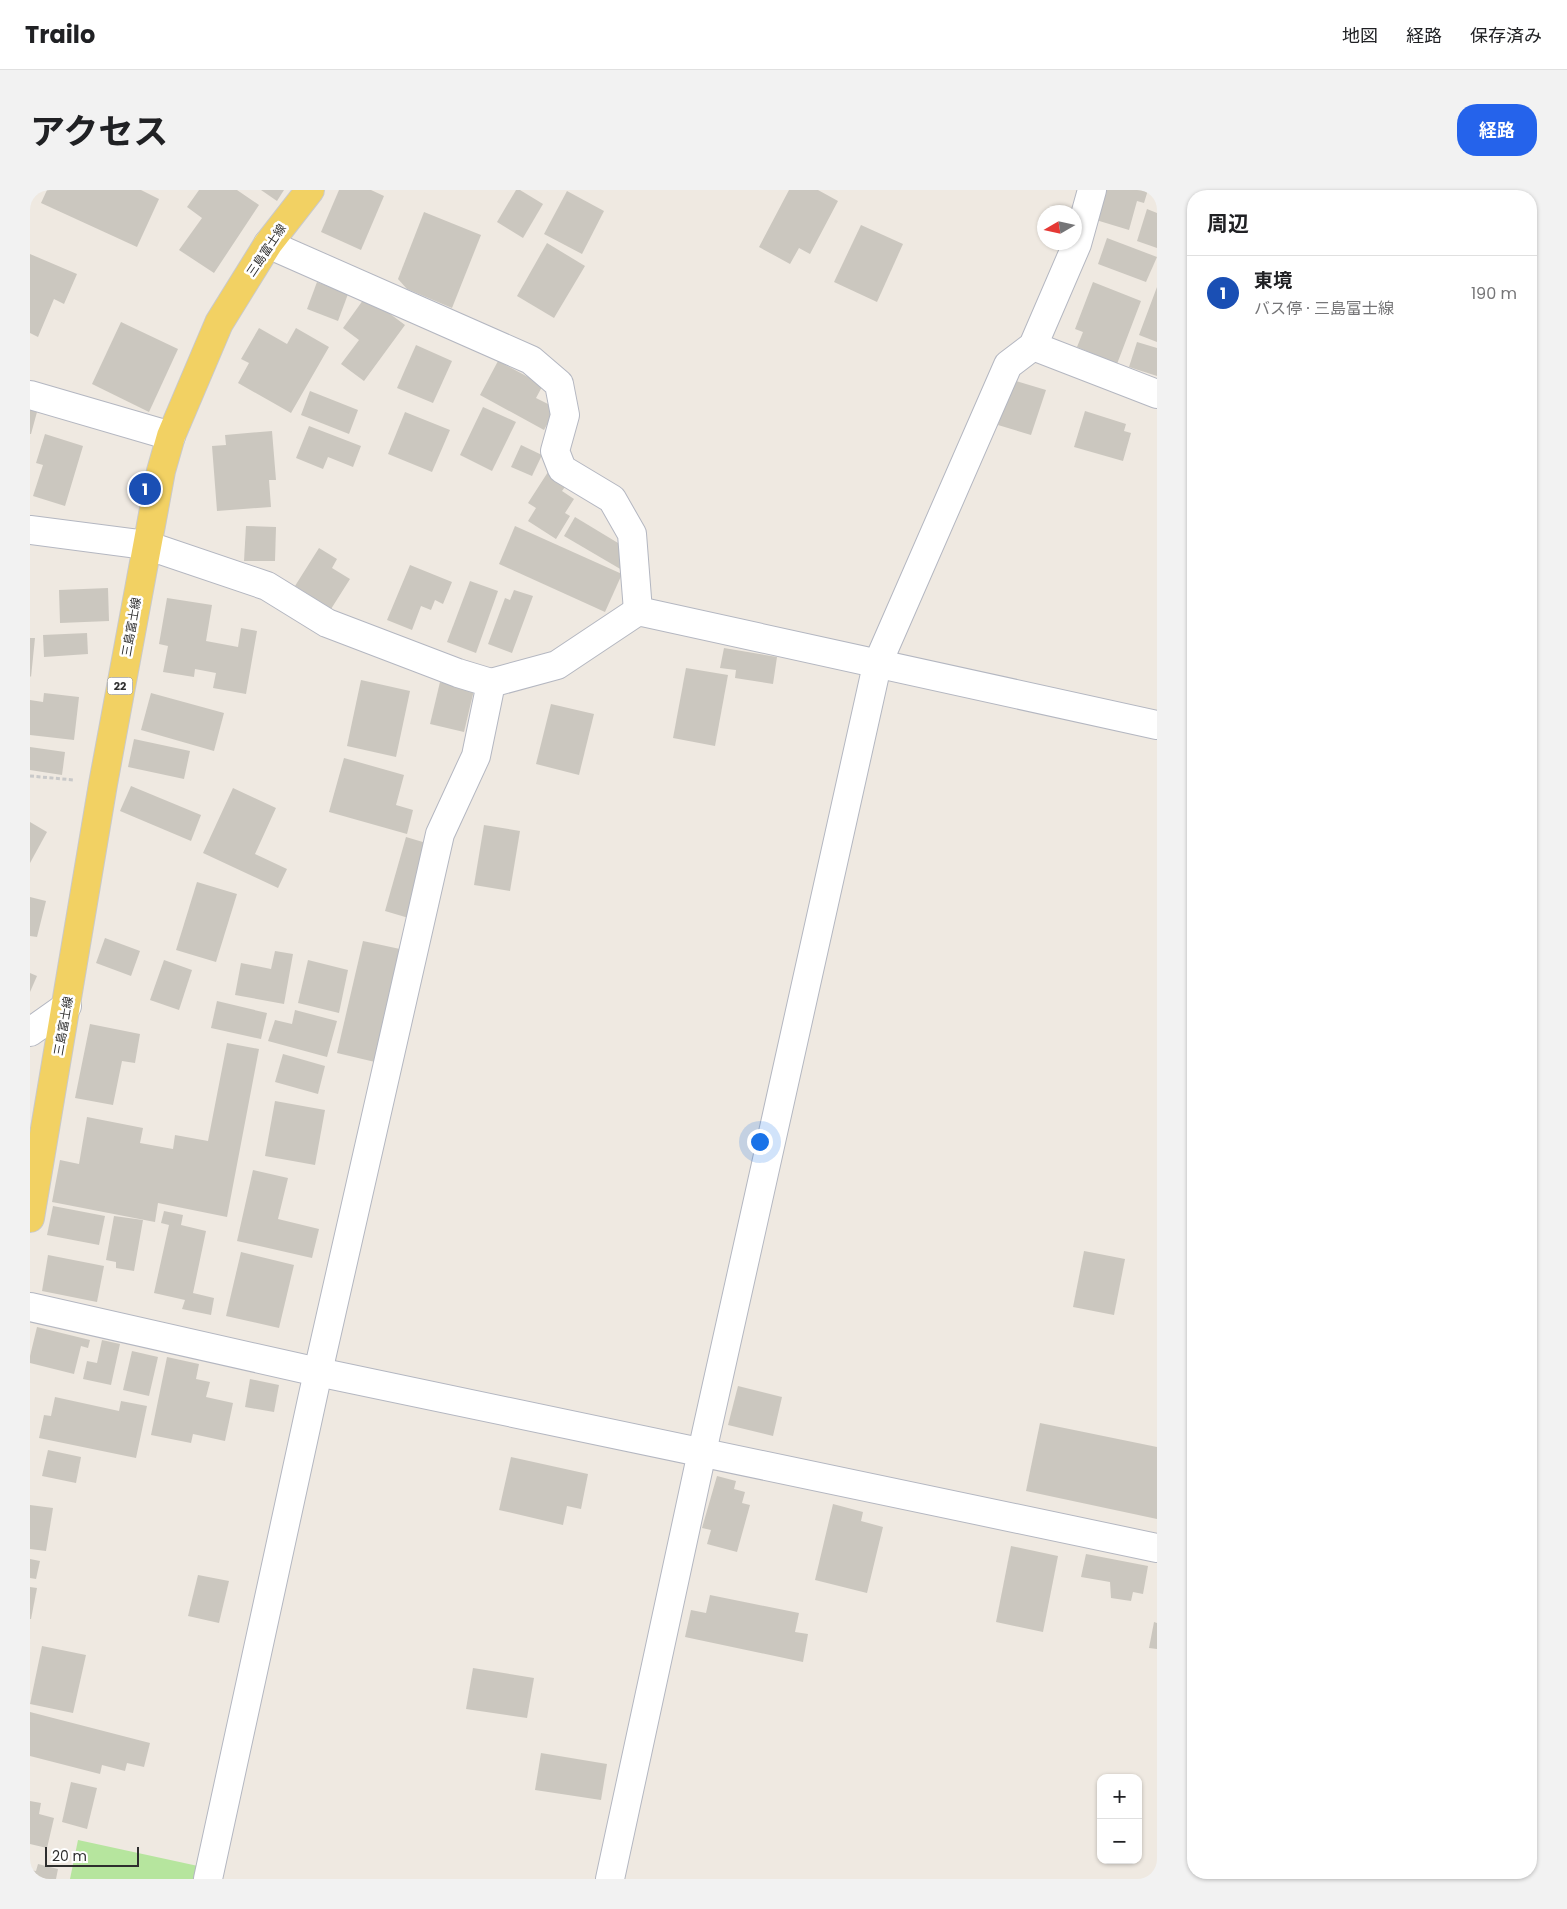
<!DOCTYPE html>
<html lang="ja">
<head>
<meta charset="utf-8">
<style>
  :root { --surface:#fff; --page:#f2f2f2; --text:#202124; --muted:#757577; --line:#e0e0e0; --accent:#2563eb }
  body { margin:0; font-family:Poppins,"Noto Sans JP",sans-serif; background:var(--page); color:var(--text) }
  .controls { position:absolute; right:15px; bottom:15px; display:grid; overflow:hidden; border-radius:10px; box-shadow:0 1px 4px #0004 }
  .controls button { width:45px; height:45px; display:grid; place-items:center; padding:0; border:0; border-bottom:1px solid var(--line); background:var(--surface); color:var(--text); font:25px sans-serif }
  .compass { position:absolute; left:1007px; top:15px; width:45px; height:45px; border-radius:50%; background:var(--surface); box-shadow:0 1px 4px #0004; rotate:261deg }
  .scale { position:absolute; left:15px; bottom:12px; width:94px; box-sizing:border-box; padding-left:5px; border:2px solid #2e2e2e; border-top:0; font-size:14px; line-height:18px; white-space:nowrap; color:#2e2e2e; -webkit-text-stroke:4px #fff; paint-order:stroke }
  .you { position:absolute; left:729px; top:951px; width:18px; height:18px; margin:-12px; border:4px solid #fff; border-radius:50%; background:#1a73e8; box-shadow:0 0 0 8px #1a73e833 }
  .badge { display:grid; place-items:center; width:32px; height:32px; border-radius:50%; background:var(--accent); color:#fff; font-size:16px; font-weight:700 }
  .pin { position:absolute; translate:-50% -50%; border:2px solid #fff; box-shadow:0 1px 5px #0006 }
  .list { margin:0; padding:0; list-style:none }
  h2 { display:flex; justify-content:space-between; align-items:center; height:65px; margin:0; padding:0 20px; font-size:21px }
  h2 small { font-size:16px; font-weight:400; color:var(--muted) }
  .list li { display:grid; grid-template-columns:32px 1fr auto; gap:15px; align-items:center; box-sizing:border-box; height:75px; padding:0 20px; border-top:1px solid var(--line) }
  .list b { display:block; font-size:19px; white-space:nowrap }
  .list p { margin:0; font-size:16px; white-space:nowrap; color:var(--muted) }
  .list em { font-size:16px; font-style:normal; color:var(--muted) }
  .map { position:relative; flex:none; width:1127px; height:1689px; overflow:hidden; border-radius:20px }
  header { display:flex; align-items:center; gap:30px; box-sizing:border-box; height:70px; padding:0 25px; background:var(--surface); border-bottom:1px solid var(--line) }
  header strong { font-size:24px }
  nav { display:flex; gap:28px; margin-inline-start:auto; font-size:18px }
  .intro { display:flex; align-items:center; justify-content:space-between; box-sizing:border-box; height:120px; padding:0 30px }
  h1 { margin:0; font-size:35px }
  .button { padding:12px 22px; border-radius:20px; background:var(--accent); color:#fff; font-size:18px; font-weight:700 }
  main { display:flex; gap:30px; padding:0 30px }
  aside { flex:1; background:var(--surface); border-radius:20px; box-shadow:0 1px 4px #0004 }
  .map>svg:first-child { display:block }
</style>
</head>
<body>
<header>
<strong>Trailo</strong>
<nav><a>地図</a><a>経路</a><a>保存済み</a></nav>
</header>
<div class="intro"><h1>アクセス</h1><a class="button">経路</a></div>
<main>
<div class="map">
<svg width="1127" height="1689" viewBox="0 0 1127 1689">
  <rect width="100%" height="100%" fill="#efe9e1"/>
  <polygon fill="#b6e59e" points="48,1650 168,1676 165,1689 40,1689"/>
  <g fill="#cbc7bf">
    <polygon points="17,0 111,0 129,9 107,57 11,13"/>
    <polygon points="169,0 207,0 229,15 184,83 149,60 172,28 157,17"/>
    <polygon points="231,0 254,0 247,11"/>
    <polygon points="309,0 341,0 354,6 331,60 291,42"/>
    <polygon points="486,0 490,0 513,14 493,48 467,32"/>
    <polygon points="759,0 788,0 808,11 780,64 769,58 760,74 729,57"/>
    <polygon points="1075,0 1118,0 1114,13 1107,11 1099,40 1066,30"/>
    <polygon points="537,1 574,21 552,64 514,44"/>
    <polygon points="1117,19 1127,23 1127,58 1107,51"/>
    <polygon points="394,22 451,45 422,118 377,99 368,89"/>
    <polygon points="831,35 873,54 847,112 804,92"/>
    <polygon points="1077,48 1127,67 1116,92 1068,74"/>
    <polygon points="517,53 555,76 524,128 487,106"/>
    <polygon points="0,64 47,84 34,114 24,109 8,147 0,143"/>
    <polygon points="287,92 318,104 308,131 277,119"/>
    <polygon points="1063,92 1111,111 1087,174 1047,157 1053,142 1045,139"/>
    <polygon points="1127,97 1127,152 1109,145"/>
    <polygon points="336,106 375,135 334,191 311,174 329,150 313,138"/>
    <polygon points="91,132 148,159 119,222 62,194"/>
    <polygon points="229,138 257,154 266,138 299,157 261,223 208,193 219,173 211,169"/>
    <polygon points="1107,152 1127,158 1127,186 1099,177"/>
    <polygon points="386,155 422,171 403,213 367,198"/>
    <polygon points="468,171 513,195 506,208 526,218 514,240 450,205"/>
    <polygon points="983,190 1016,200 1001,245 968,235"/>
    <polygon points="280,201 328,220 319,244 271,225"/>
    <polygon points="453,217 486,232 462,281 430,265"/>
    <polygon points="0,220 7,222 1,244 0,244"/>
    <polygon points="1055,221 1096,234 1094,241 1101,243 1093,271 1044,257"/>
    <polygon points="375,222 420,240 402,282 358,264"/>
    <polygon points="279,236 331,256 323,277 298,267 293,279 266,268"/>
    <polygon points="242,241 246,290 239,290 241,317 187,321 182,256 196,255 195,245"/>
    <polygon points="15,244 53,256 35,316 3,306 13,275 6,273"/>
    <polygon points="491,255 512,265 502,286 481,277"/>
    <polygon points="518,282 537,294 532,301 544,309 535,323 540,326 526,349 498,331 506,318 498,313"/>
    <polygon points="545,327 588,353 592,380 534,346"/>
    <polygon points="216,336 246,337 245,371 214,371"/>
    <polygon points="485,336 592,384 575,422 469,374"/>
    <polygon points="289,358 307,369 302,378 320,389 301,419 265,396"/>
    <polygon points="380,375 422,392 413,414 405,410 401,420 391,416 382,440 357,430"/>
    <polygon points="440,391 468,401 446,463 417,452"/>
    <polygon points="78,398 79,431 30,433 29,400"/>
    <polygon points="484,400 503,406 482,463 458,454 475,408 480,410"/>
    <polygon points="137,408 182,415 176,451 208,457 211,438 227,441 216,504 183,498 186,483 165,479 164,487 133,482 138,456 129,454"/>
    <polygon points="57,443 58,464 14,467 13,445"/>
    <polygon points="0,448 5,448 1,487 0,486"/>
    <polygon points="694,458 747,467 743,494 705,488 706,480 690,478"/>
    <polygon points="656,478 698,485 685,556 643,548"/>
    <polygon points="331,490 380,501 366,567 317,556"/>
    <polygon points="410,492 444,500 434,542 400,534"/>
    <polygon points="14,503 49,507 44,550 0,545 0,510 13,512"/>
    <polygon points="121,503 194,523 184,561 111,540"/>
    <polygon points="521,514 564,524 549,585 506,574"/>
    <polygon points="104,549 160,561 154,589 98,577"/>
    <polygon points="0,557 35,562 32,585 0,580"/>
    <polygon points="314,568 374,585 366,615 383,620 377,644 299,622"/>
    <polygon points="101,596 171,625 161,651 90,621"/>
    <polygon points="203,598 246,618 225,664 257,679 248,698 173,663"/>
    <polygon points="0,632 17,642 0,673"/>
    <polygon points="454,635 490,641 480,701 444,695"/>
    <polygon points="376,647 403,655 382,729 355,721"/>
    <polygon points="167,692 207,704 186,772 146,760"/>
    <polygon points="0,707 16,711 7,747 0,746"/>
    <polygon points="75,748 110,761 101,786 66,773"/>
    <polygon points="333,751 370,759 345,872 307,863"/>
    <polygon points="245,761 263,764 254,814 205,805 211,773 241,779"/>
    <polygon points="134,770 162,780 149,820 120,810"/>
    <polygon points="278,770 318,780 309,823 268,813"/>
    <polygon points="0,783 7,786 0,802"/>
    <polygon points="187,811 237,823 231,849 181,838"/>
    <polygon points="265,820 307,831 297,867 238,851 245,830 262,834"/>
    <polygon points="60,834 110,844 105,873 92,871 83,915 45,908"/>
    <polygon points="197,853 229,859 197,1027 128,1013 125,1032 22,1012 30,970 49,974 57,927 113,938 110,953 143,959 145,945 178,951"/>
    <polygon points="253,864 295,876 288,904 245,892"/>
    <polygon points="245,911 295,920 285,975 235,966"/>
    <polygon points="223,980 258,988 248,1029 289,1039 282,1068 207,1051"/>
    <polygon points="23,1016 75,1026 69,1055 17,1045"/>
    <polygon points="134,1021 153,1025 151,1035 176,1041 163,1103 184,1108 181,1125 152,1119 155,1110 124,1103 139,1035 131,1033"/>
    <polygon points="84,1026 113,1030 104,1081 86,1078 86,1072 76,1070"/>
    <polygon points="1054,1061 1095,1069 1084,1125 1043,1117"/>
    <polygon points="211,1062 264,1075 249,1138 196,1126"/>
    <polygon points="18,1065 74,1076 67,1112 12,1101"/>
    <polygon points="7,1137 60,1150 58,1158 51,1156 44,1184 0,1173 0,1166"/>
    <polygon points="72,1150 90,1154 81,1195 53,1189 57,1171 67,1173"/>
    <polygon points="102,1161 128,1167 119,1206 93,1200"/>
    <polygon points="137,1167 169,1174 166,1189 180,1192 176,1207 203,1213 195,1251 163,1244 161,1253 121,1245"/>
    <polygon points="220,1189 249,1195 244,1222 215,1217"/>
    <polygon points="708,1196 752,1207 743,1246 698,1235"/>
    <polygon points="25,1207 89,1221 91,1211 117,1216 106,1268 9,1248 14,1225 21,1226"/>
    <polygon points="1010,1233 1127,1257 1127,1329 996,1301"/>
    <polygon points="18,1260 51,1267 46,1293 12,1286"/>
    <polygon points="481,1267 558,1284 551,1319 537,1316 533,1335 469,1320"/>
    <polygon points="687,1286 706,1291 704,1299 715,1302 712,1313 720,1315 707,1362 677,1354 681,1340 672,1338"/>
    <polygon points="803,1314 833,1322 831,1331 853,1337 837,1403 785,1390"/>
    <polygon points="0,1315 23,1318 16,1361 0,1359"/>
    <polygon points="981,1356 1028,1366 1013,1442 966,1432"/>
    <polygon points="1056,1364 1118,1376 1113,1404 1103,1402 1101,1411 1081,1408 1080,1392 1051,1387"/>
    <polygon points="0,1369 10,1371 6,1389 0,1388"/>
    <polygon points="168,1385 199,1391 189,1433 158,1426"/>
    <polygon points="0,1397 7,1398 1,1429 0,1429"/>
    <polygon points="680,1405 769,1423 765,1442 778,1444 773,1472 655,1447 661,1420 676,1423"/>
    <polygon points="1124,1432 1127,1433 1127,1459 1119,1458"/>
    <polygon points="12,1456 56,1465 43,1523 0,1514"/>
    <polygon points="443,1478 504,1488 497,1528 436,1519"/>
    <polygon points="0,1522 120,1553 114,1577 97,1573 95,1581 72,1575 70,1584 0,1566"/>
    <polygon points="511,1563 577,1574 571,1610 505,1600"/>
    <polygon points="41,1592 67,1598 57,1639 32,1632"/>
    <polygon points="0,1611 11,1613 9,1624 24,1628 17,1658 0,1654"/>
    <polygon points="8,1674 28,1679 26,1689 0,1689 0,1680 6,1681"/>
  </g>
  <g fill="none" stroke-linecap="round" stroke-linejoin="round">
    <defs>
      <g id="minor">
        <polyline points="238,54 501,170 529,194 535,225 525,261 532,279 582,309 602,344 608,421"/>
        <polyline points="1003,156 1127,204"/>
        <polyline points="0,205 141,246"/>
        <polyline points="0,340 116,355 237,396 297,433 428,483 461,493"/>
        <polyline points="0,842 37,816"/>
        <polyline points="0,1117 288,1182 1127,1358"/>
        <polyline points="178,1689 288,1182 410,644 446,566 461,493 527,475 608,421 1127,535"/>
        <polyline points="580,1689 672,1262 847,475 978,175 1003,156 1047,54 1062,0"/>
      </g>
      <polyline id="major" points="0,1028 73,594 131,281 141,246 189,133 238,54 280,0"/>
    </defs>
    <use href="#minor" stroke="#b4b7c1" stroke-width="30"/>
    <use href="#major" stroke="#c9c9c9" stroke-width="30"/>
    <polyline stroke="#c9c9c9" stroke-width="3" stroke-dasharray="4 2.5" stroke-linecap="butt" points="0,586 44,590"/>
    <use href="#minor" stroke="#fff" stroke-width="28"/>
    <use href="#major" stroke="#f2d163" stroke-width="28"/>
  </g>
  <g text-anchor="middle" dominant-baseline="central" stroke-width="5" stroke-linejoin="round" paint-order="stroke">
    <rect fill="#fff" stroke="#6d6d6d" stroke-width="1" x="77.5" y="487.5" width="25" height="17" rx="4"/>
    <g font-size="11" font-weight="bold" fill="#2e2e2e">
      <text x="90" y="496">22</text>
    </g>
    <g font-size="12" fill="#2e2e2e" stroke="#fff">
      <text transform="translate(236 60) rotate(-56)">三島富士線</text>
      <text transform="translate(101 437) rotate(-80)">三島富士線</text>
      <text transform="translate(33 836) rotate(-80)">三島富士線</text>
    </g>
  </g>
</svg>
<div class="controls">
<button>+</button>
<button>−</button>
</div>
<svg class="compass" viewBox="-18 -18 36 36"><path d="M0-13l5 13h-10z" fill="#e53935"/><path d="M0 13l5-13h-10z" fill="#757577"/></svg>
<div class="scale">20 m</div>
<div class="you"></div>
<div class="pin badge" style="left:115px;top:299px;background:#1a4fb4">1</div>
</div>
<aside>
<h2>周辺<small></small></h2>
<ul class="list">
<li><span class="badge" style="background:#1a4fb4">1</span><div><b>東境</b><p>バス停 · 三島富士線</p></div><em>190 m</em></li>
</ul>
</aside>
</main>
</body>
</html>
